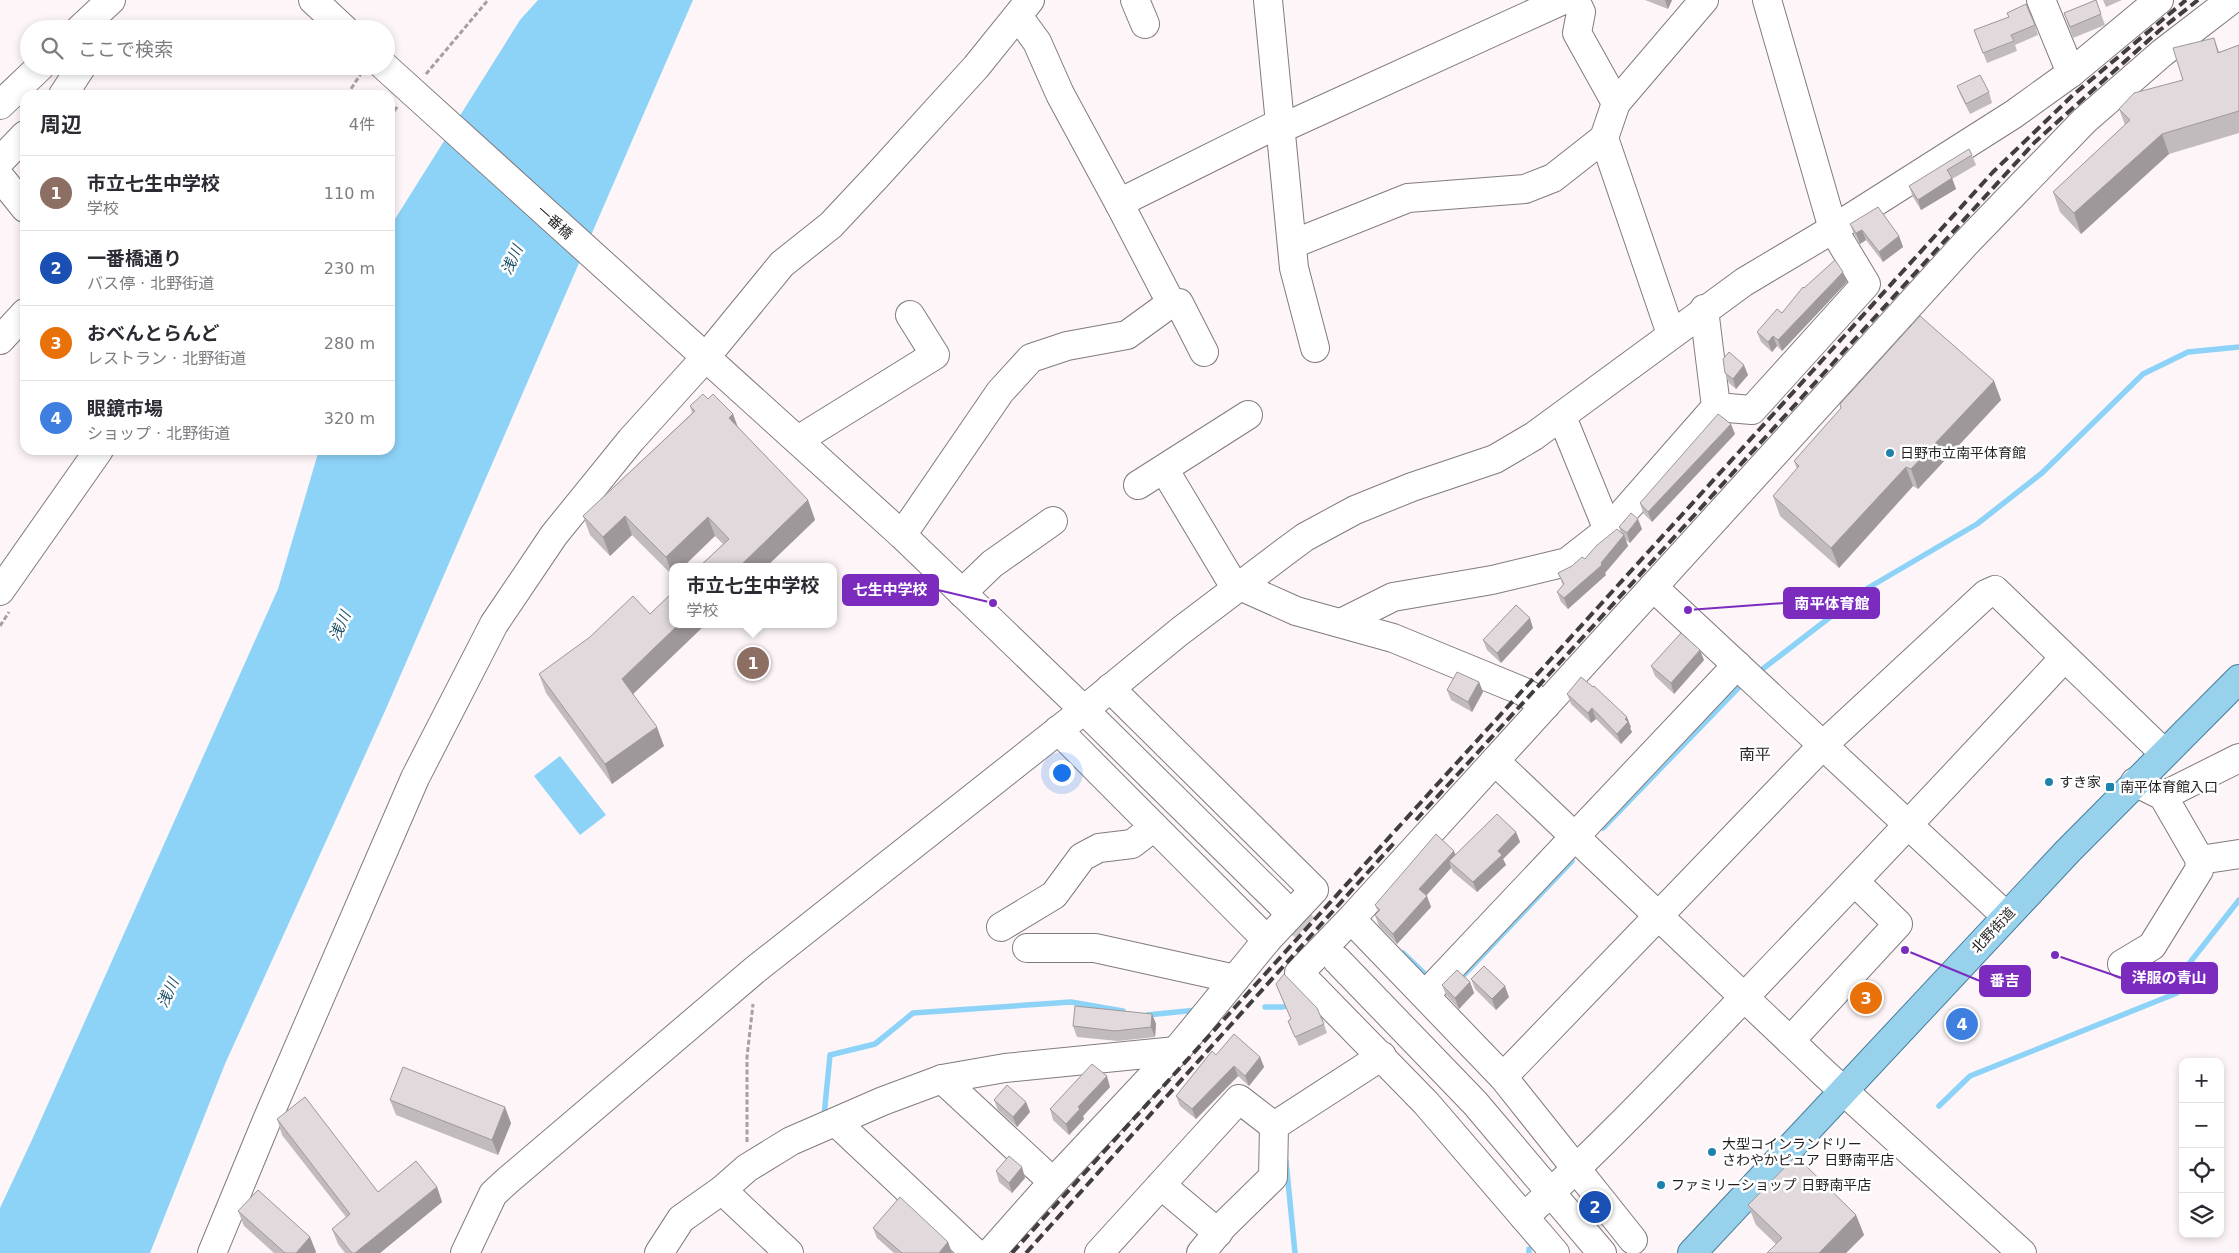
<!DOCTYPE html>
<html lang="ja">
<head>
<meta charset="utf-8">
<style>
  :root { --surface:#fff; --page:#f2f2f3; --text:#2b2b33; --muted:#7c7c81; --line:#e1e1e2; --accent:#b45309 }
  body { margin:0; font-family:"DejaVu Sans","Noto Sans JP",sans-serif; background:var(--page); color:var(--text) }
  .controls { position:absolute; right:15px; bottom:15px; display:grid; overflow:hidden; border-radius:10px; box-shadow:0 2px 8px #0003 }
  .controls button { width:45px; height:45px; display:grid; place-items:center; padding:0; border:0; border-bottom:1px solid var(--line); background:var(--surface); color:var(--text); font:25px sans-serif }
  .you { position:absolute; left:1061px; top:772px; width:18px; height:18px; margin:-12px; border:4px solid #fff; border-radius:50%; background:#1a73e8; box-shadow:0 0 0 8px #1a73e833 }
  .badge { display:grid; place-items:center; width:32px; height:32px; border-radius:50%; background:var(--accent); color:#fff; font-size:16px; font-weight:700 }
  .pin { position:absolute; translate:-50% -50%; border:2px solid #fff; box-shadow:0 1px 5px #0006 }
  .popup { position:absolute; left:669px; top:563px; width:168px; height:65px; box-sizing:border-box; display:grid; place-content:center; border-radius:10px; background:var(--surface); filter:drop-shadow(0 1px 4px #0005); font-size:16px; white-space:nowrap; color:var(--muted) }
  .popup b { font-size:19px; color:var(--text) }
  .popup::after { content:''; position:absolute; left:50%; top:100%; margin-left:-10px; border:10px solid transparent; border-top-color:var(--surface) }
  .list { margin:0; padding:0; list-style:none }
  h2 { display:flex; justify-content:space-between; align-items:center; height:65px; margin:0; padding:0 20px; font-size:21px }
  h2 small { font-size:16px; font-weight:400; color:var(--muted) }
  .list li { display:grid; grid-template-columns:32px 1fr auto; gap:15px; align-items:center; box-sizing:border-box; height:75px; padding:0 20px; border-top:1px solid var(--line) }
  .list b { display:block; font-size:19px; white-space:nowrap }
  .list p { margin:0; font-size:16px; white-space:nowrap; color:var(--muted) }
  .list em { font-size:16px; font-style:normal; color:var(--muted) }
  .icon { flex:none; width:28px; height:28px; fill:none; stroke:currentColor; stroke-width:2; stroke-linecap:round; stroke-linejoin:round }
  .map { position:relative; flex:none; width:2239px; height:1253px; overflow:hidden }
  .search { position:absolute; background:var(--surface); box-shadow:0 2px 8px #0003; left:20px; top:20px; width:375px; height:55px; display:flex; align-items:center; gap:12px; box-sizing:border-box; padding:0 18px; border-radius:28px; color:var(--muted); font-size:19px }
  .panel { position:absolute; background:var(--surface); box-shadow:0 2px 8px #0003; left:20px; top:90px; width:375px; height:365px; border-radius:15px }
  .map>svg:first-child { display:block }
</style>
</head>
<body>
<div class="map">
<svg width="2239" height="1253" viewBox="0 0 2239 1253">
  <rect width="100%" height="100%" fill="#fdf5f7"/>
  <g fill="#8dd3f8">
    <polygon points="538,0 693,0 385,711 225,1064 150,1253 0,1253 0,1208 31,1142 278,589 319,450 390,450 390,227 520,20"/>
    <polygon points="560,756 606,815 580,835 534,776"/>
  </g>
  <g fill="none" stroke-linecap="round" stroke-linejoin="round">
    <g stroke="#8dd3f8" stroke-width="5.5">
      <polyline points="1760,671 1868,588 1977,524 2042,473 2143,374 2188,352 2239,347"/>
      <polyline points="1603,828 1743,683"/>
      <polyline points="1403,953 1425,974"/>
      <polyline points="1458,981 1572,861"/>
      <polyline points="1265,1007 1283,1007 1292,1004"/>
      <polyline points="1147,1015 1197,1010"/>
      <polyline points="1939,1106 1970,1076 2177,993 2184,970 2239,900"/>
      <polyline points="821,1118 824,1116 830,1055 875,1044 913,1013 1071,1002 1123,1011"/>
      <polyline points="1286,1161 1295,1253"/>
      <polyline points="1529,1253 1529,1249"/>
    </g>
    <polyline stroke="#d1cacc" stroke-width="28" stroke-dasharray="28 14" stroke-linecap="butt" points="1285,908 1337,960"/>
    <defs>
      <g id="minor">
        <polyline points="313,0 344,29"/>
        <polyline points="1135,0 1145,24"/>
        <polyline points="1268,0 1294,268 1315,348"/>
        <polyline points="1575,0 1581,12 1577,33 1616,103 1704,0"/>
        <polyline points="2041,0 2071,73"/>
        <polyline points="1018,16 1037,42 1060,94 1119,203"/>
        <polyline points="80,29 111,0"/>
        <polyline points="384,66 902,535 1084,710 1285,908"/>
        <polyline points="63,95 82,66"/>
        <polyline points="0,105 41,66"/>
        <polyline points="1604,138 1671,334"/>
        <polyline points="0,161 25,135"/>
        <polyline points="0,177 25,208"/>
        <polyline points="1293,244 1408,198 1525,189 1553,178 1604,138 1616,103"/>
        <polyline points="1171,303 1179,303 1204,352"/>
        <polyline points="0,340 25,313"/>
        <polyline points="1716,407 1752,410 1866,284 1833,229 1767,0"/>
        <polyline points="1562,417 1608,530"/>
        <polyline points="798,440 935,355 910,315"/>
        <polyline points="1164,469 1236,589"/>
        <polyline points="1138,485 1248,415"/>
        <polyline points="902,535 1000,392 1031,358 1067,346 1127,335 1171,303 1119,203 1280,123 1291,124 1563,0"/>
        <polyline points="1240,586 1296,611 1393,638 1522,691 1546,705"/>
        <polyline points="1653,587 2006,916"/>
        <polyline points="0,591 99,450"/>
        <polyline points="962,593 992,564 1053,521"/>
        <polyline points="1341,623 1393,597 1492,580 1567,562 1608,530 1716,407 1704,309"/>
        <polyline points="1058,730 1267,940"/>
        <polyline points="1495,761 1825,1074 2022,1253"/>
        <polyline points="2135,782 2163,796 2200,860 2239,854"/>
        <polyline points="2163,796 2239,758"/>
        <polyline points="1351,919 1966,243 2084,121 2162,53 2231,0"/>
        <polyline points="1001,927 1054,895 1082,857 1099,848 1132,844 1154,827"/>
        <polyline points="1027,948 1095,948 1235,979"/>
        <polyline points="1337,960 1475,1103 1602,1253"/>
        <polyline points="2122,964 2152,946 2199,870 2200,860"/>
        <polyline points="1426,994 1737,665"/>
        <polyline points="1790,1041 1898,924 1855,882"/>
        <polyline points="1503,1077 1822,746 1986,594 1995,590 2164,753"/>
        <polyline points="942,1079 1053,1182"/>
        <polyline points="837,1123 975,1253"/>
        <polyline points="1161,1185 1218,1233"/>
        <polyline points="722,1190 789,1253"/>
        <path d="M1524,1217C1604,1145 1678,1066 1753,988C1857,879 1961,769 2064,658"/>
        <polyline points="212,1253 267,1120 415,778 494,624 554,535 631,440 705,358 782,264 831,225 876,177 976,67 1030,0"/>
        <polyline points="465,1253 493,1194 507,1181 756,969 1084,710 1179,632 1286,551 1305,537 1355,510 1412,487 1495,459 1534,436 1744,282 1833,229 2014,114 2071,73 2159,0"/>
        <polyline points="659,1253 681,1219 722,1190 747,1168 791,1141 883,1101 942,1079 1005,1068 1176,1051"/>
        <polyline points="990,1253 1053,1182 1176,1051 1267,940 1314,890 1110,688"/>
        <polyline points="1099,1253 1239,1099 1274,1126"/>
        <polyline points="1201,1253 1223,1226 1273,1177 1274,1126 1382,1056"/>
        <polyline points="1555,1253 1426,1103 1299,973 1351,919 1503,1077 1633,1240"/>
      </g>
      <polyline id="major" points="1692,1253 2068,851 2239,679"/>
    </defs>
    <use href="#minor" stroke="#827b7d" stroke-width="30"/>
    <use href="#major" stroke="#427e9c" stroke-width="30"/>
    <g stroke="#a6a0a2" stroke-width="3" stroke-dasharray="5 2.5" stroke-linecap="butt">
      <polyline points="426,74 488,0"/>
      <polyline points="347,95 362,72"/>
      <polyline points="390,117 397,107"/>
      <polyline points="0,626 9,612"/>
      <polyline points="747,1142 747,1057 753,1004"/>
    </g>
    <use href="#minor" stroke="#fff" stroke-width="28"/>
    <use href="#major" stroke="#98d1ec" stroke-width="28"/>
    <g stroke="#403d3e" stroke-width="4" stroke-dasharray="10 5" stroke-linecap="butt">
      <polyline points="1416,820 2035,142 2160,30 2198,0"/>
      <polyline points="1012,1253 1993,172 2073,95 2186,0"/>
      <polyline points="1026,1253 1395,842"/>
    </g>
  </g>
  <g fill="#c2bbbd">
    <polygon points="1645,0 1672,0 1668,9"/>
    <polygon points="2096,0 2105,25 2073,38 2064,13"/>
    <polygon points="2103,0 2122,0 2106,7"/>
    <polygon points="2007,13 2035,25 2038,35 2015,45 2017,51 1987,63 1974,30 2009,17"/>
    <polygon points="2239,45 2239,133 2169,154 2081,234 2060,212 2053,192 2125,125 2119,109 2183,80 2219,52"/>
    <polygon points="1957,86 1989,92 1992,103 1970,114 1961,96"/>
    <polygon points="1972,155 1976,165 1952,179 1956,189 1921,210 1913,197 1909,186"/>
    <polygon points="1850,224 1899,236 1903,247 1883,262 1866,240 1860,244 1854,234"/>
    <polygon points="1847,282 1782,351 1777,346 1772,352 1761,342 1757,332 1782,313 1804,288"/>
    <polygon points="1725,373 1748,375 1736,389 1729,383"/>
    <polygon points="1994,381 2001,400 1918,489 1913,486 1839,568 1780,516 1773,496 1797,469 1794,461"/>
    <polygon points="708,399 733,414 737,426 808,500 815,520 766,567 699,567 723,544 715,536 673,567 673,576 632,535 610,556 590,535 583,516 692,413 690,406"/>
    <polygon points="1735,434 1652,522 1643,513 1640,503"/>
    <polygon points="1619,527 1642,529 1630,543 1626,540 1628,546 1605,573 1606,575 1568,609 1561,602 1557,592 1563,585 1558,573 1585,559 1621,533"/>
    <polygon points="650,614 633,695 664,746 612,784 546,693 539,674"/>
    <polygon points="1533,628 1501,663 1487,650 1483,640"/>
    <polygon points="1704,660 1674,694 1655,676 1651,666"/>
    <polygon points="1479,682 1483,692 1472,712 1451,700 1447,690"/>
    <polygon points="1567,694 1631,727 1630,728 1632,732 1621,744 1596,719 1591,723 1571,704"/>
    <polygon points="1516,832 1520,842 1503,859 1506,865 1477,892 1453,872 1451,868 1426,896 1431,907 1397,944 1379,926 1375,915 1378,912 1375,905 1455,855"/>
    <polygon points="1471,979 1509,997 1496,1010 1475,989"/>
    <polygon points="1470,982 1474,993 1459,1009 1446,995 1442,985"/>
    <polygon points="1276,984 1324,1024 1327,1033 1299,1046 1288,1021 1291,1019"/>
    <polygon points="1152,1014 1156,1024 1155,1037 1118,1041 1077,1037 1073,1026"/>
    <polygon points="1216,1055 1260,1057 1264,1067 1249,1086 1238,1076 1196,1119 1180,1106 1176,1096"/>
    <polygon points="1110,1087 1083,1116 1084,1119 1069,1135 1053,1120 1050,1109"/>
    <polygon points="390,1100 511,1123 498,1155 396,1115"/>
    <polygon points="994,1100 1026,1102 1030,1112 1017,1127 998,1110"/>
    <polygon points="277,1119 378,1192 437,1187 442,1202 380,1253 345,1253 338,1244 332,1229 346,1217 282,1135"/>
    <polygon points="1022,1167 1025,1178 1012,1193 999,1182 996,1171"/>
    <polygon points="1748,1205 1856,1215 1864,1235 1846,1253 1767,1253 1776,1244 1756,1225"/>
    <polygon points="238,1211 310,1237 316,1252 315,1253 274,1253 244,1226"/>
    <polygon points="873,1228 948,1242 952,1253 894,1253 877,1238"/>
  </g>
  <g fill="#9e989a">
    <polygon points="1665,0 1672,0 1668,9"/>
    <polygon points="2214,38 2221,58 2218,53"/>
    <polygon points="2162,134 2169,154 2081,234 2074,213"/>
    <polygon points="1952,178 1956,189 1921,210 1918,200"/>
    <polygon points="1862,230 1866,240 1860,244 1856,233"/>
    <polygon points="1899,236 1903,247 1883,262 1879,252"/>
    <polygon points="1843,272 1847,282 1782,351 1778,340"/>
    <polygon points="1773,336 1777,346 1772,352 1768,342"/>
    <polygon points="1744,365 1748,375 1736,389 1733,379"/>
    <polygon points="1994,381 2001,400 1918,489 1911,469"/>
    <polygon points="733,414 740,433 729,418"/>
    <polygon points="1731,424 1735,434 1652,522 1648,512"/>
    <polygon points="1906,467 1913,486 1839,568 1831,548"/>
    <polygon points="808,500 815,520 766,567 739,567"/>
    <polygon points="625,516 632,535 610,556 603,537"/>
    <polygon points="708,517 715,536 683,567 673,567 673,576 666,557"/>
    <polygon points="1638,519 1642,529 1630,543 1627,533"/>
    <polygon points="1624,535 1628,546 1605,573 1606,575 1568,609 1564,598 1601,563"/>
    <polygon points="1530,618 1533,628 1501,663 1497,653"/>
    <polygon points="679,624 706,624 629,698 622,679"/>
    <polygon points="1700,650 1704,660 1674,694 1671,683"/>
    <polygon points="1479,682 1483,692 1472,712 1468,702"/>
    <polygon points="1592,708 1596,719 1591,723 1588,713"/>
    <polygon points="1627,717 1631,727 1630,728 1632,732 1621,744 1617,734"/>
    <polygon points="657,727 664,746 612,784 605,764"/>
    <polygon points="1516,832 1520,842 1503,859 1506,865 1477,892 1473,882 1498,851"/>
    <polygon points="1454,851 1458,861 1449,861 1451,868 1423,899 1419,889"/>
    <polygon points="1427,896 1431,907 1397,944 1393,934"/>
    <polygon points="1470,982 1474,993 1459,1009 1455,998"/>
    <polygon points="1505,986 1509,997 1496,1010 1492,999"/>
    <polygon points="1152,1014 1156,1024 1155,1037 1151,1027"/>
    <polygon points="1260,1057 1264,1067 1249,1086 1245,1076"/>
    <polygon points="1234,1066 1238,1076 1196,1119 1192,1109"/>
    <polygon points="1107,1076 1110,1087 1083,1116 1084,1119 1069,1135 1066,1124 1078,1107"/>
    <polygon points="1026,1102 1030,1112 1017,1127 1013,1117"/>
    <polygon points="505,1107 511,1123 498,1155 492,1140"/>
    <polygon points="1022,1167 1025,1178 1012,1193 1009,1183"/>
    <polygon points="437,1187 442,1202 380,1253 355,1253"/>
    <polygon points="1856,1215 1864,1235 1846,1253 1819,1253"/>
    <polygon points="310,1237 316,1252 315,1253 296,1253"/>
    <polygon points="948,1242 952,1253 939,1253"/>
  </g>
  <g fill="#e1d9dc" stroke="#9e989a">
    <polygon points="2096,0 2101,14 2070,27 2064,13"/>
    <polygon points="2026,4 2035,25 2011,35 2014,41 1983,53 1974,30 2009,17 2007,13"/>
    <polygon points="2214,38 2218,53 2239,45 2239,111 2162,134 2074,213 2053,192 2130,120 2119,109 2134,93 2183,80 2173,48"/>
    <polygon points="1980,75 1989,92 1966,104 1957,86"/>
    <polygon points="1969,149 1972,155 1947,170 1952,178 1918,200 1909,186"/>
    <polygon points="1878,207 1899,236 1879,252 1862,230 1856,233 1850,224"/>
    <polygon points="1835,260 1843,272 1778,340 1773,336 1768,342 1757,332 1777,309 1782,313 1803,287 1804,288"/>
    <polygon points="1920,316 1994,381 1911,469 1906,467 1831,548 1773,496 1799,466 1794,461 1841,408 1840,404"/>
    <polygon points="1729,352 1744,365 1733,379 1725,373 1723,359"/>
    <polygon points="703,394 708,399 713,394 733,414 729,418 808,500 739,567 699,567 729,539 708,517 666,557 625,516 603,537 583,516 695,411 690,406"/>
    <polygon points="1718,414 1731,424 1648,512 1640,503"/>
    <polygon points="1631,513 1638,519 1627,533 1619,527"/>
    <polygon points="1617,529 1624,535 1601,563 1602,565 1564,598 1557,592 1564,584 1558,573 1572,566 1582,557 1585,559 1596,546"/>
    <polygon points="673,592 673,624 679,624 622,679 657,727 605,764 539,674 590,637 633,596 650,614"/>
    <polygon points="1516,605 1530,618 1497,653 1483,640"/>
    <polygon points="1681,633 1700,650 1671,683 1651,666"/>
    <polygon points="1457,672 1479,682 1468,702 1447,690"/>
    <polygon points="1581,677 1593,687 1594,686 1627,717 1625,719 1628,722 1617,734 1592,708 1588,713 1567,694"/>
    <polygon points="1497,814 1516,832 1498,851 1502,855 1473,882 1449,861"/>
    <polygon points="1436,834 1454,851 1419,889 1427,896 1393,934 1375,915 1380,910 1375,905"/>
    <polygon points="1484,966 1505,986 1492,999 1471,979"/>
    <polygon points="1457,970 1470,982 1455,998 1442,985"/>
    <polygon points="1284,974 1317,1008 1324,1024 1295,1037 1288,1021 1291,1019 1276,984"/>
    <polygon points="1075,1006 1152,1014 1151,1027 1115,1031 1073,1026"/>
    <polygon points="1234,1034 1260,1057 1245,1076 1234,1066 1192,1109 1176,1096 1212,1051 1216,1055"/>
    <polygon points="1092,1064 1107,1076 1078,1107 1080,1109 1066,1124 1050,1109"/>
    <polygon points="403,1067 505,1107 492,1140 390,1100"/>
    <polygon points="1007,1085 1026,1102 1013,1117 994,1100"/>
    <polygon points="305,1097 378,1192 416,1161 437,1187 355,1253 352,1253 332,1229 350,1214 277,1119"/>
    <polygon points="1009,1156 1022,1167 1009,1183 996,1171"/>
    <polygon points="1796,1156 1856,1215 1819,1253 1767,1253 1782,1238 1748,1205"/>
    <polygon points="258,1190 310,1237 296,1253 285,1253 238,1211"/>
    <polygon points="900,1197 948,1242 939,1253 902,1253 873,1228"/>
  </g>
  <g fill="#1f82ad" stroke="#fff" stroke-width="2">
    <circle cx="1890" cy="453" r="5"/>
    <circle cx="2049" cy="782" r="5"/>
    <rect x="2105" y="782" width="10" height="10" rx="2.5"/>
    <circle cx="1712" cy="1152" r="5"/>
    <circle cx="1661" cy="1185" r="5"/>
  </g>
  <g text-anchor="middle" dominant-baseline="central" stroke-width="5" stroke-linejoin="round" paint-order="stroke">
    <g font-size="14" fill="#211e1f" stroke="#fff">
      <text transform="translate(555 222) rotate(42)">一番橋</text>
      <text transform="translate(1993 930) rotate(-47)">北野街道</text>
    </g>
    <g font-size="14" fill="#211e1f" stroke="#fff" text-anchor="start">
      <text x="1900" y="453">日野市立南平体育館</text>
      <text x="2059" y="782">すき家</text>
      <text x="2120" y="787">南平体育館入口</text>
      <text x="1722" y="1144">大型コインランドリー<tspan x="1722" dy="16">さわやかピュア 日野南平店</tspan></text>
      <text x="1671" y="1185">ファミリーショップ 日野南平店</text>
    </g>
    <g font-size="15" font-style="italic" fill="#195069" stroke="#fff">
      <text transform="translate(512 260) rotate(-65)">浅川</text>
      <text transform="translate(340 626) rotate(-65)">浅川</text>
      <text transform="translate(168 993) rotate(-65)">浅川</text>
    </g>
    <g font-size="16" fill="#2d2729" stroke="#fff">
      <text x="1755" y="754">南平</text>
    </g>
  </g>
  <path fill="none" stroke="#7b2cbf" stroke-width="2" d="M993 603L938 590M1688 610L1784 603M2055 955L2122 978M1905 950L1980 981"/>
  <g fill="#7b2cbf" stroke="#fff" stroke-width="2">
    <circle cx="993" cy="603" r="5"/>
    <circle cx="1688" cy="610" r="5"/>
    <circle cx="2055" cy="955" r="5"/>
    <circle cx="1905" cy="950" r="5"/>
  </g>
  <g fill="#7b2cbf" stroke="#7b2cbf" stroke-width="2">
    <rect x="843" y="575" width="95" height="30" rx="5"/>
    <rect x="1784" y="588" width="95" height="30" rx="5"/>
    <rect x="2122" y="963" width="95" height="30" rx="5"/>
    <rect x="1980" y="966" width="50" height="30" rx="5"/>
  </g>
  <g font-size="15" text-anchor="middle" font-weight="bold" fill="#fff">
    <text x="890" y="595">七生中学校</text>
    <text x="1832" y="609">南平体育館</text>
    <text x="2169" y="983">洋服の青山</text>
    <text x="2005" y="986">番吉</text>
  </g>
</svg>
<div class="controls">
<button>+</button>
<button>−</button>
<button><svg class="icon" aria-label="locate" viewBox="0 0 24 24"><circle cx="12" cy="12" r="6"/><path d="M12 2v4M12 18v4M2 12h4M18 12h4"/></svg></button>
<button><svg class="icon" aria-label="layers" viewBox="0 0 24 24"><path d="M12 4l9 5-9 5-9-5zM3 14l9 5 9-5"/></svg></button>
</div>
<div class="you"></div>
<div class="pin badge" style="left:753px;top:663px;background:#8d6e63">1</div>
<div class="popup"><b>市立七生中学校</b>学校</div>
<div class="pin badge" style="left:1595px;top:1207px;background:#1a4fb4">2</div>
<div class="pin badge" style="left:1866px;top:998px;background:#e8710a">3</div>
<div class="pin badge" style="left:1962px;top:1024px;background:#3f7fe0">4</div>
<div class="search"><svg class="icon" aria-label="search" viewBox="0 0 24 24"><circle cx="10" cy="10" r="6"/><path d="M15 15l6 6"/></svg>ここで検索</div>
<section class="panel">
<h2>周辺<small>4件</small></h2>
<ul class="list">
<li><span class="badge" style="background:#8d6e63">1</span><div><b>市立七生中学校</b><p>学校</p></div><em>110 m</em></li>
<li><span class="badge" style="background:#1a4fb4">2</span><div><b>一番橋通り</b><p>バス停 · 北野街道</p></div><em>230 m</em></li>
<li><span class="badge" style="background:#e8710a">3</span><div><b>おべんとらんど</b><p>レストラン · 北野街道</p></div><em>280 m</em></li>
<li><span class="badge" style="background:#3f7fe0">4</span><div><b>眼鏡市場</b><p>ショップ · 北野街道</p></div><em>320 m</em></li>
</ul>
</section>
</div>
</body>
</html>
